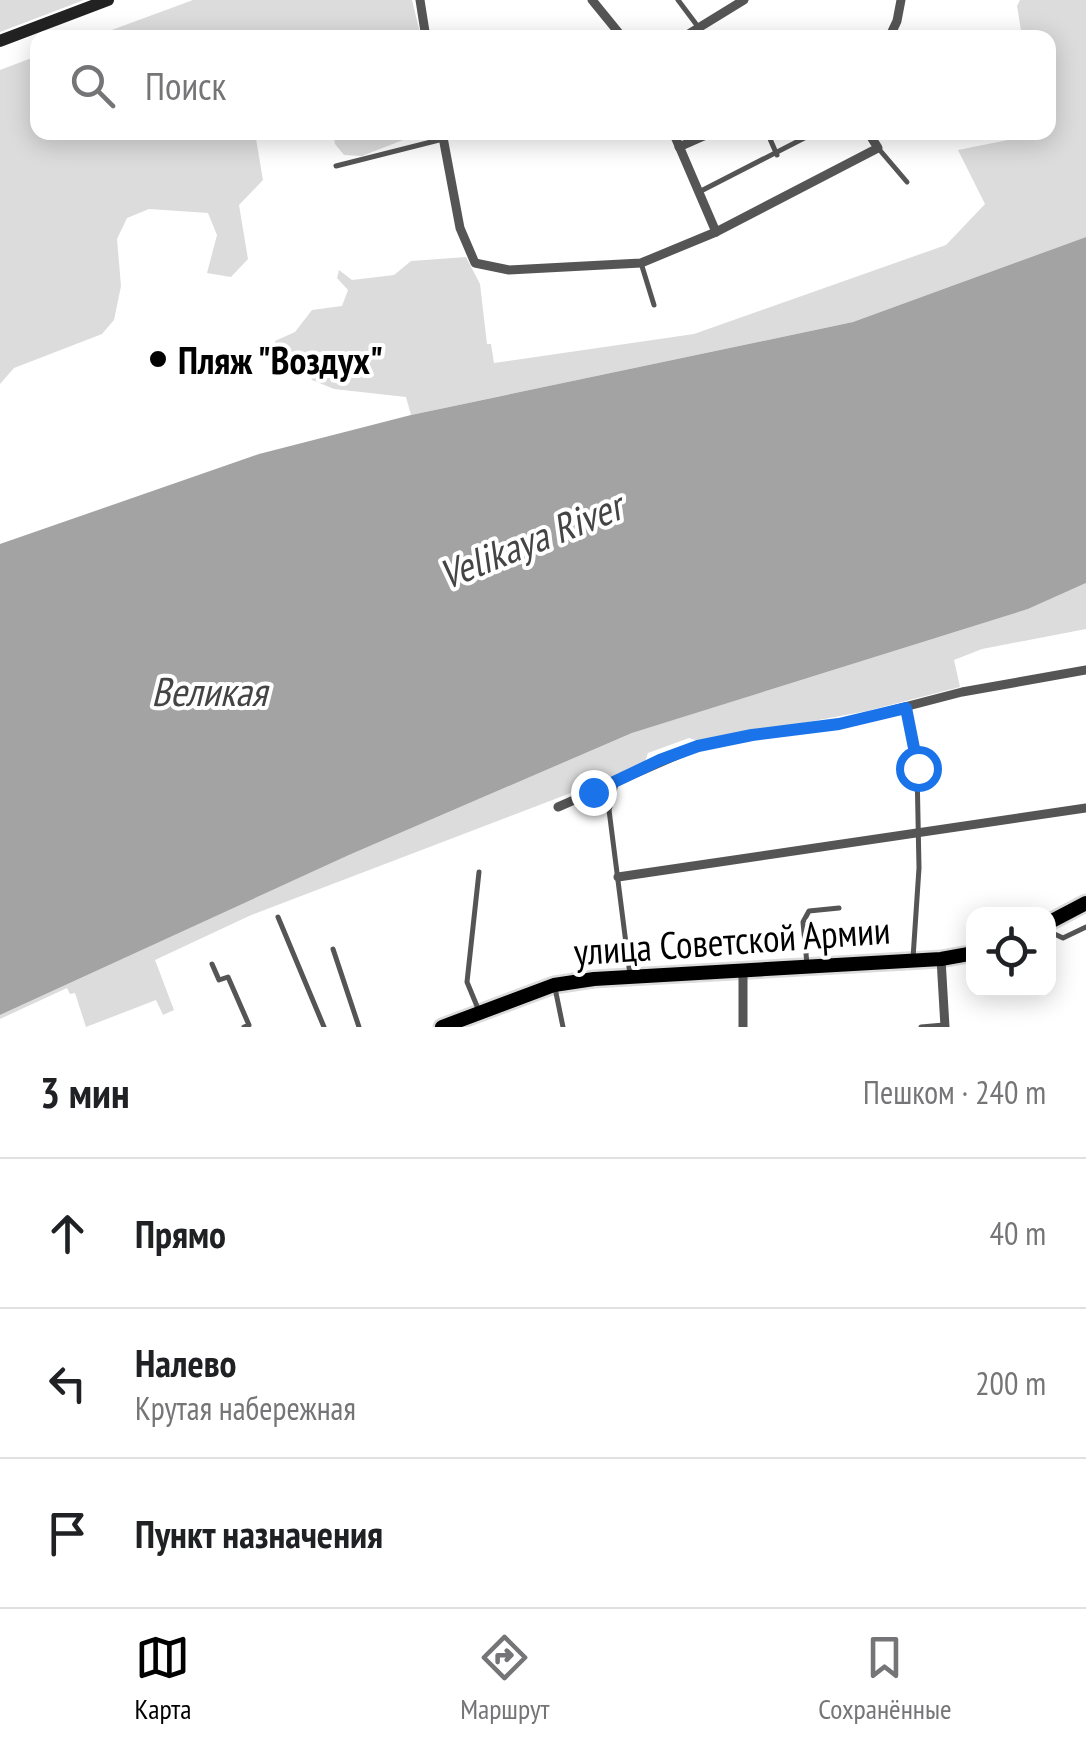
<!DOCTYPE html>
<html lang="ru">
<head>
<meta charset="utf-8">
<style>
  :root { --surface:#fff; --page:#f2f2f2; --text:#202124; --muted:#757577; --line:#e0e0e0; --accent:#000 }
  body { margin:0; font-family:"PT Sans Narrow",sans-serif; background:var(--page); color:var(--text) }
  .controls { position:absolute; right:30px; bottom:30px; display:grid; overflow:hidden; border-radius:20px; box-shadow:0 5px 25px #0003 }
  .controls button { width:90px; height:90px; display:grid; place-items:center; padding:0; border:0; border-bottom:2px solid var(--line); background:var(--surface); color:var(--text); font:50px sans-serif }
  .stop { position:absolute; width:30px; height:30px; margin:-22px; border:8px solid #1a73e8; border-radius:50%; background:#fff }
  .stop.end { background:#1a73e8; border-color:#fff; box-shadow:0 2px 10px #0008 }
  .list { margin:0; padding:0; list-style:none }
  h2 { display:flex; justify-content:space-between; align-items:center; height:130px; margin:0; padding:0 40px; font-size:42px }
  h2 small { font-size:32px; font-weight:400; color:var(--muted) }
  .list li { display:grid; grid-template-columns:65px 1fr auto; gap:30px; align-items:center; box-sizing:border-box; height:150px; padding:0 40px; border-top:2px solid var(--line) }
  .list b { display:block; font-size:38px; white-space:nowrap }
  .list p { margin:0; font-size:32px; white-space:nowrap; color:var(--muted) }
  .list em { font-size:32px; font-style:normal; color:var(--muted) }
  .icon { flex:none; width:55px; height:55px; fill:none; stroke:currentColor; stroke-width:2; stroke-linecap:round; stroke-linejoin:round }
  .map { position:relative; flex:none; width:1086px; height:1027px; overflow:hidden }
  .search { position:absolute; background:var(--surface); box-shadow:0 5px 25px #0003; left:30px; right:30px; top:30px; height:110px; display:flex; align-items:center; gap:25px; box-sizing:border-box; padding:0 35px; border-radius:20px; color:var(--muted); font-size:38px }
  .sheet { height:580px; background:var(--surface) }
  nav { display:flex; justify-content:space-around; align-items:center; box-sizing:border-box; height:140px; border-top:2px solid var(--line); background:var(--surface); font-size:28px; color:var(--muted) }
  nav a { display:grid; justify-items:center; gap:5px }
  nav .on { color:var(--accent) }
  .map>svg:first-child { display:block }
</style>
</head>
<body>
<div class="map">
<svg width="1086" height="1027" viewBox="0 0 1086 1027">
  <rect width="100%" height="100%" fill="#fff"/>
  <g fill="#dcdcdc">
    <polygon points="0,0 84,0 0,32"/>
    <polygon points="193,0 412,0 421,37 90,38"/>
    <polygon points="1020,0 1086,0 1086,237 853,322 411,415 406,397 334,389 312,380 302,364 287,364 275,355 275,341 295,332 312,310 342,306 348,290 337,278 339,270 352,280 394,275 411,261 466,257 480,284 487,344 491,344 494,363 694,334 946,245 985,204 958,150 1048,132 1048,38 1022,37 1017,6"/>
    <polygon points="37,56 38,132 255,133 263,180 239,205 248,259 231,277 207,273 217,235 208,213 149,209 127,218 117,239 121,286 114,320 102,334 14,368 0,384 0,70"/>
    <polygon points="333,133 333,132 421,133 362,156 344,155 335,144"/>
    <polygon points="1086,583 1086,629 982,649 954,660 960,687 867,711 701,742 689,738 648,753 644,765 249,916 155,960 174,1010 163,1015 156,1000 86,1027 75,993 70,994 67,988 0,1019 0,1015 349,855 632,733 1028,609"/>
  </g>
  <polygon fill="#a3a3a3" points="1086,237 1086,583 1028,609 632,733 349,855 0,1015 0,544 259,454 411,415 853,322"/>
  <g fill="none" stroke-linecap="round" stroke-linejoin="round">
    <defs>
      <g id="primary">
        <polyline points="1048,923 1086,903"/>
        <polyline points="442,1027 554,985 594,979 941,959 974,953"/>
      </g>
    </defs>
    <use href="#primary" stroke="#dbdbdb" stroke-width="19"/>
    <g stroke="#555" stroke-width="5">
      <polyline points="678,0 699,28"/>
      <polyline points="767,132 777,155"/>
      <polyline points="878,148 907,182"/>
      <polyline points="336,166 443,139"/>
      <polyline points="699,192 816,132"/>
      <polyline points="641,263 654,305"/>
      <polyline points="906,708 917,768 919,868 913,958"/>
      <polyline points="616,784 609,810 630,975"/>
      <polyline points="479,872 467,982 479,1011"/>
      <polyline points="278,917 324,1027"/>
      <polyline points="1048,931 1063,938 1086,927"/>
      <polyline points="333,949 359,1027"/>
      <polyline points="212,964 219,980 228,977 249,1025 244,1027"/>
      <polyline points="807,964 803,922 809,911 839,908"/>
      <polyline points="555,988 563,1027"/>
      <polyline points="921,1027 944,1025"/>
    </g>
    <g stroke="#555" stroke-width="9">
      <polyline points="420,0 426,38"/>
      <polyline points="592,0 623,38"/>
      <polyline points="682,38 744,0"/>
      <polyline points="889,38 897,21 901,0"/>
      <polyline points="442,132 460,228 475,263 509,270 641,263 716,232 878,148 868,132"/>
      <polyline points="673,132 716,232"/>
      <polyline points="679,147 713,132"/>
      <polyline points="558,807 698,746 752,735 839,724 962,692 1086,670"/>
      <polyline points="618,877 1086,808"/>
      <polyline points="941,959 945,1027"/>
      <polyline points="743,1027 743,971"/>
    </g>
    <polyline stroke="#222" stroke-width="12" points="0,41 108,0"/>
    <use href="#primary" stroke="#000" stroke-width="14"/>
  </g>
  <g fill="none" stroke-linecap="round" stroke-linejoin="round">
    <polyline stroke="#1a73e8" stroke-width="12" points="593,792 660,760 698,746 752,735 839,724 906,708 918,768"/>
  </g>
  <circle fill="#000" stroke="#fff" stroke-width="4" cx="158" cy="359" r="10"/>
  <g text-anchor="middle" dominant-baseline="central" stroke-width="8" stroke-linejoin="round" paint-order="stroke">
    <g font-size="38" font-weight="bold" fill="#000" stroke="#fff" text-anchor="start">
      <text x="178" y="359">Пляж "Воздух"</text>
    </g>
    <g font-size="38" fill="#000" stroke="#fff">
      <text transform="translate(732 940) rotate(-4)">улица Советской Армии</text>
    </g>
    <g font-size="40" font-style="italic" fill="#444" stroke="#fff">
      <text transform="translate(530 540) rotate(-22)">Velikaya River</text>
      <text x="209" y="691">Великая</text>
    </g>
  </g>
</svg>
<div class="controls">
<button><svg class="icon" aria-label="locate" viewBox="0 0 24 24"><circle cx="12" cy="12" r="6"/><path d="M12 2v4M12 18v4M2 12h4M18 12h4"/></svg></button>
</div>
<div class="stop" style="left:918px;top:768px"></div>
<div class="stop end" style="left:593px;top:792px"></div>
<div class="search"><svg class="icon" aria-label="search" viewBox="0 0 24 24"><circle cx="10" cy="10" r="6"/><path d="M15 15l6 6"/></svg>Поиск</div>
</div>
<section class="sheet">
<h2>3 мин<small>Пешком · 240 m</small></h2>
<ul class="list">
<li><svg class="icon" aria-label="ahead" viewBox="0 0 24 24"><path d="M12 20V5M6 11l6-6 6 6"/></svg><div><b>Прямо</b></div><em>40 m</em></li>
<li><svg class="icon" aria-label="left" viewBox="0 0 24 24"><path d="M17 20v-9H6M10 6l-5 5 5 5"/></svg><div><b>Налево</b><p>Крутая набережная</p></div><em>200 m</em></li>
<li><svg class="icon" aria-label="arrive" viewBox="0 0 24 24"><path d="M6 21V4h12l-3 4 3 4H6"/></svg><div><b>Пункт назначения</b></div></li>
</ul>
</section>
<nav>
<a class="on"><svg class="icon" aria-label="map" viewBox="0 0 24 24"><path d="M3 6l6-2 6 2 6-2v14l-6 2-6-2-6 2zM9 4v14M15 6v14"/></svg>Карта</a>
<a><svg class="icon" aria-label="directions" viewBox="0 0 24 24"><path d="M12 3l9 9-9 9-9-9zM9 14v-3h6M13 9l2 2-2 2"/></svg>Маршрут</a>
<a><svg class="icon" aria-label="saved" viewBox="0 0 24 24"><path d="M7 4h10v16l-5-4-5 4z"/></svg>Сохранённые</a>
</nav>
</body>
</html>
